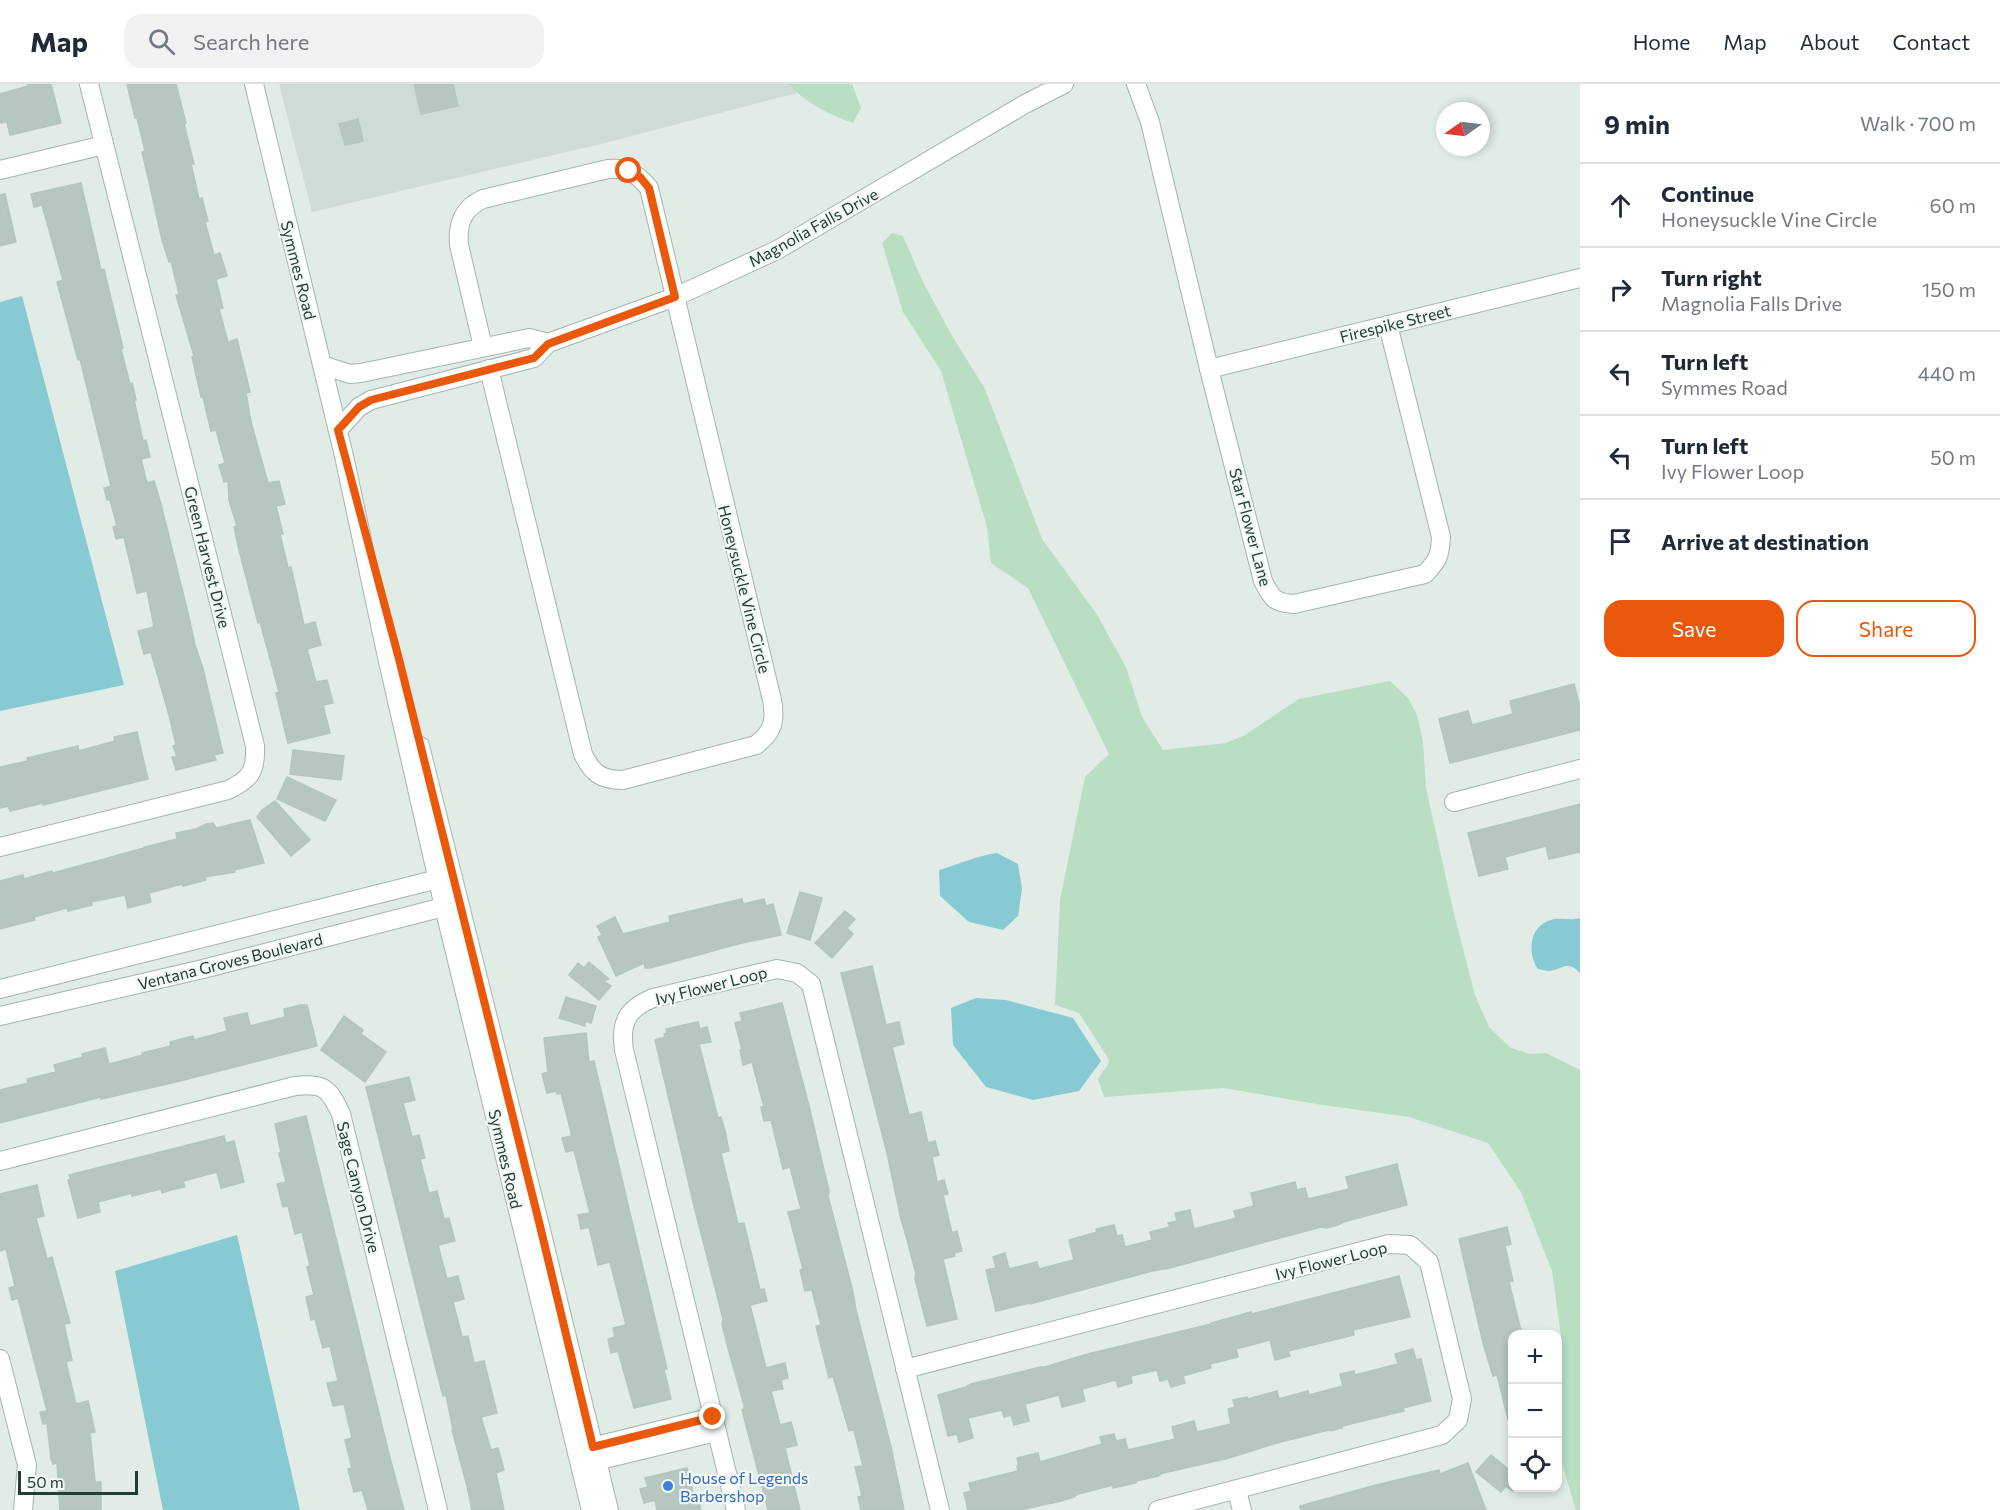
<!DOCTYPE html>
<html lang="en">
<head>
<meta charset="utf-8">
<style>
  :root { --surface:#fff; --page:#f2f2f3; --text:#1f2937; --muted:#747a83; --line:#e0e1e3; --accent:#ea580c }
  body { margin:0; font-family:Commissioner,sans-serif; background:var(--page); color:var(--text) }
  .controls { position:absolute; right:18px; bottom:18px; display:grid; overflow:hidden; border-radius:12px; box-shadow:0 3px 9px #0003 }
  .controls button { width:54px; height:54px; display:grid; place-items:center; padding:0; border:0; border-bottom:2px solid var(--line); background:var(--surface); color:var(--text); font:30px sans-serif }
  .compass { position:absolute; left:1436px; top:18px; width:54px; height:54px; border-radius:50%; background:var(--surface); box-shadow:0 3px 9px #0003; rotate:256deg }
  .scale { position:absolute; left:18px; bottom:15px; width:120px; box-sizing:border-box; padding-left:6px; border:3px solid #213d34; border-top:0; font-size:16px; line-height:21px; white-space:nowrap; color:#213d34; -webkit-text-stroke:4px #f1f8f5; paint-order:stroke }
  .stop { position:absolute; width:18px; height:18px; margin:-14px; border:4px solid #ea580c; border-radius:50%; background:#fff }
  .stop.end { background:#ea580c; border-color:#fff; box-shadow:0 2px 6px #0008 }
  .list { margin:0; padding:0; list-style:none }
  h2 { display:flex; justify-content:space-between; align-items:center; height:78px; margin:0; padding:0 24px; font-size:26px }
  h2 small { font-size:20px; font-weight:400; color:var(--muted) }
  .list li { display:grid; grid-template-columns:39px 1fr auto; gap:18px; align-items:center; box-sizing:border-box; height:84px; padding:0 24px; border-top:2px solid var(--line) }
  .list b { display:block; font-size:22px; white-space:nowrap }
  .list p { margin:0; font-size:20px; white-space:nowrap; color:var(--muted) }
  .list em { font-size:20px; font-style:normal; color:var(--muted) }
  .actions { display:flex; gap:12px; padding:18px 24px }
  .actions a { flex:1; padding:14px 0; border:2px solid var(--accent); border-radius:18px; text-align:center; font-size:21px; color:var(--accent) }
  .actions .main { background:var(--accent); color:#fff }
  .icon { flex:none; width:33px; height:33px; fill:none; stroke:currentColor; stroke-width:2; stroke-linecap:round; stroke-linejoin:round }
  .map { position:relative; flex:none; width:1580px; height:1426px; overflow:hidden }
  header { display:flex; align-items:center; gap:36px; box-sizing:border-box; height:84px; padding:0 30px; background:var(--surface); border-bottom:2px solid var(--line) }
  header strong { font-size:28px }
  nav { display:flex; gap:33px; margin-inline-start:auto; font-size:21px }
  .search { width:420px; height:54px; background:var(--page); display:flex; align-items:center; gap:15px; box-sizing:border-box; padding:0 21px; border-radius:18px; color:var(--muted); font-size:22px }
  main { display:flex }
  aside { flex:1; background:var(--surface) }
  .map>svg:first-child { display:block }
</style>
</head>
<body>
<header>
<strong>Map</strong>
<div class="search"><svg class="icon" aria-label="search" viewBox="0 0 24 24"><circle cx="10" cy="10" r="6"/><path d="M15 15l6 6"/></svg>Search here</div>
<nav><a>Home</a><a>Map</a><a>About</a><a>Contact</a></nav>
</header>
<main>
<div class="map">
<svg width="1580" height="1426" viewBox="0 0 1580 1426">
  <rect width="100%" height="100%" fill="#e1ece7"/>
  <polygon fill="#cfdcd5" points="279,0 788,0 797,9 605,59 312,128"/>
  <g fill="#b9dec2">
    <path d="M788,0H852L861,24L853,39C829,31 805,18 788,0Z"/>
    <polygon points="892,149 903,152 922,196 951,250 985,305 1042,455 1096,529 1126,583 1142,633 1163,666 1226,659 1245,651 1299,615 1390,597 1408,614 1417,631 1423,657 1426,704 1454,830 1475,911 1489,943 1511,964 1530,970 1546,969 1580,986 1580,1426 1576,1426 1560,1374 1561,1252 1552,1187 1521,1108 1488,1059 1409,1033 1316,1020 1224,1004 1104,1013 1098,995 1109,979 1108,974 1079,929 1055,921 1060,816 1085,693 1109,670 1028,504 991,479 987,443 941,287 903,228 882,159"/>
  </g>
  <g fill="#87cad3">
    <polygon points="22,212 124,601 0,627 0,218"/>
    <path d="M997,769L1018,780L1022,805L1018,832L1003,846L969,838L940,812L939,786C959,780 977,772 997,769Z"/>
    <path d="M1580,834V889C1567,875 1562,886 1548,887C1547,887 1539,885 1538,885C1527,869 1529,842 1551,836C1560,833 1570,837 1580,834Z"/>
    <polygon points="976,914 1006,916 1073,934 1101,977 1079,1007 1033,1016 986,1003 953,961 951,924"/>
    <polygon points="237,1151 300,1426 163,1426 115,1187"/>
  </g>
  <g fill="#b6c7bf" stroke="#b3c6bd" stroke-width="1.5">
    <polygon points="28,0 51,0 61,39 10,51 7,38 0,39 0,10 28,2"/>
    <polygon points="127,0 176,0 186,39 184,40 194,80 191,80 199,115 202,114 208,137 205,138 214,171 220,169 227,192 216,195 223,224 219,225 228,258 237,255 250,308 246,309 251,338 268,399 279,397 285,420 276,422 283,450 280,450 288,484 291,483 304,541 315,538 321,561 307,565 316,598 327,596 333,619 323,621 330,649 288,659 276,609 279,608 260,538 258,539 239,466 234,443 237,442 229,416 228,397 224,398 219,381 225,379 216,346 211,347 203,313 201,313 192,273 194,272 176,211 179,210 171,177 169,178 162,156 150,102 142,68 145,67 137,34 135,34"/>
    <polygon points="414,0 453,0 458,22 421,30"/>
    <polygon points="358,35 363,57 345,61 339,40"/>
    <polygon points="81,99 101,186 104,185 123,264 121,265 130,300 132,299 136,316 134,316 143,357 146,356 150,373 141,375 147,399 154,397 161,420 189,533 195,561 203,585 223,669 214,671 216,676 176,686 172,673 177,673 173,662 176,661 169,631 151,568 144,570 138,547 154,543 147,507 137,509 124,453 116,455 113,443 117,442 110,416 107,416 104,404 111,402 80,275 78,276 57,198 63,196 42,121 34,123 31,110"/>
    <polygon points="5,110 16,158 0,162 0,111"/>
    <polygon points="1574,600 1580,623 1580,646 1450,679 1439,635 1468,627 1472,641 1513,630 1510,617"/>
    <polygon points="137,648 148,695 43,721 43,719 10,727 8,722 0,724 0,683 28,677 27,674 78,662 79,667 115,657 114,653"/>
    <polygon points="293,666 344,672 341,696 290,690"/>
    <polygon points="287,693 336,716 325,737 277,715"/>
    <polygon points="275,717 310,756 291,772 257,733 262,726"/>
    <polygon points="1580,720 1580,768 1549,775 1546,762 1505,773 1508,785 1479,792 1468,749"/>
    <polygon points="250,736 264,779 234,786 235,788 205,793 206,796 183,802 182,800 149,809 151,818 128,824 125,811 91,818 92,821 68,827 67,824 34,833 35,836 0,845 0,797 23,791 24,795 52,787 53,789 144,764 144,763 177,755 176,749 196,745 206,740 213,739 216,744"/>
    <polygon points="800,808 822,814 810,856 787,849"/>
    <polygon points="742,815 743,820 764,815 766,822 773,820 781,851 742,859 650,884 645,884 644,879 616,892 598,853 602,851 597,842 615,833 623,850 670,838 669,832"/>
    <polygon points="845,827 855,835 847,844 853,850 832,874 815,859"/>
    <polygon points="589,878 609,895 603,897 611,902 599,916 569,891 578,879 584,884"/>
    <polygon points="872,882 886,941 899,938 904,960 892,963 909,1031 921,1028 928,1059 935,1057 939,1071 932,1073 937,1098 944,1096 948,1110 943,1111 952,1149 957,1147 962,1167 954,1169 955,1172 943,1175 957,1235 927,1242 915,1195 916,1190 906,1152 901,1135 887,1069 841,889"/>
    <polygon points="566,913 596,922 591,939 585,937 585,942 559,934"/>
    <polygon points="782,919 809,1022 829,1107 828,1112 853,1208 856,1226 891,1363 904,1426 861,1426 858,1413 862,1412 855,1383 863,1382 854,1346 849,1347 833,1292 829,1294 816,1242 821,1241 812,1206 805,1207 800,1186 803,1185 788,1128 801,1125 790,1083 783,1085 771,1036 764,1037 761,1023 764,1023 752,978 743,981 740,966 742,966 735,939 742,937 740,929"/>
    <polygon points="301,921 307,921 317,962 180,997 101,1015 101,1013 0,1039 0,1006 28,999 27,995 56,988 54,981 83,973 82,970 105,964 109,980 143,971 142,969 171,962 170,958 193,952 194,956 227,947 224,934 247,929 250,942 285,933 284,925"/>
    <polygon points="344,932 363,946 361,950 386,968 365,998 321,966"/>
    <polygon points="698,938 700,945 707,943 711,958 699,960 718,1034 721,1033 725,1047 729,1067 721,1069 738,1140 744,1139 760,1206 764,1205 767,1217 750,1221 759,1256 766,1284 785,1279 788,1294 781,1296 783,1305 771,1307 780,1341 791,1338 797,1361 785,1364 800,1426 768,1426 742,1326 744,1325 744,1321 729,1268 722,1240 723,1235 695,1126 655,956 665,953 664,950 667,949 666,945"/>
    <polygon points="586,949 589,978 594,977 667,1285 664,1285 671,1315 634,1324 618,1267 611,1269 608,1255 615,1253 613,1244 626,1241 610,1178 598,1181 589,1143 581,1145 578,1131 590,1129 574,1066 566,1068 562,1054 572,1052 561,1009 557,1010 556,1007 547,1009 542,990 548,988 544,954"/>
    <polygon points="409,993 415,1016 403,1019 412,1053 419,1051 425,1074 420,1075 429,1109 437,1107 444,1135 449,1134 455,1157 438,1161 447,1195 458,1192 464,1215 453,1218 462,1253 468,1252 474,1279 484,1277 497,1329 481,1333 491,1366 498,1364 504,1386 496,1389 504,1426 472,1426 467,1402 452,1346 453,1346 446,1311 443,1312 438,1293 366,1003"/>
    <polygon points="306,1032 389,1370 404,1426 368,1426 362,1406 354,1408 348,1385 352,1384 345,1356 352,1354 344,1320 333,1322 327,1299 338,1297 330,1262 323,1264 315,1235 311,1236 306,1213 314,1211 307,1183 310,1182 302,1148 295,1150 288,1122 283,1123 277,1100 286,1098 279,1069 281,1069 275,1040"/>
    <polygon points="224,1052 226,1059 234,1057 244,1098 221,1104 217,1088 183,1097 185,1103 171,1106 162,1109 161,1105 132,1112 132,1109 98,1118 100,1128 78,1134 68,1096 71,1095 69,1091"/>
    <polygon points="1397,1080 1407,1121 1343,1138 1338,1141 1326,1144 1321,1143 1170,1184 1152,1187 1030,1220 1030,1219 996,1227 986,1186 996,1184 993,1173 1005,1169 1009,1185 1037,1178 1039,1185 1074,1176 1069,1156 1097,1148 1096,1145 1114,1141 1117,1152 1122,1151 1125,1163 1152,1156 1150,1148 1170,1143 1168,1139 1177,1137 1175,1129 1190,1126 1194,1145 1236,1134 1234,1127 1254,1122 1251,1109 1295,1098 1297,1106 1305,1104 1308,1115 1349,1105 1346,1093"/>
    <polygon points="37,1101 44,1132 36,1134 47,1175 52,1173 70,1239 64,1240 72,1276 66,1278 76,1320 88,1317 95,1348 90,1349 95,1398 101,1398 101,1426 60,1426 57,1379 53,1380 51,1375 47,1339 43,1340 40,1328 47,1327 18,1214 12,1216 9,1204 15,1202 14,1198 6,1165 0,1167 0,1110"/>
    <polygon points="1507,1143 1511,1160 1505,1162 1513,1197 1509,1198 1522,1251 1512,1251 1512,1335 1508,1335 1497,1291 1493,1292 1483,1259 1459,1155"/>
    <polygon points="1399,1192 1410,1233 1353,1246 1354,1251 1288,1267 1290,1272 1275,1276 1270,1256 1236,1265 1238,1273 1210,1280 1211,1284 1183,1292 1185,1299 1171,1303 1168,1295 1160,1297 1157,1286 1131,1292 1132,1299 1118,1303 1116,1296 1082,1305 1085,1317 1062,1323 1059,1311 1025,1320 1029,1337 1014,1341 1011,1331 1004,1333 1002,1326 968,1334 973,1354 959,1358 957,1350 948,1352 938,1311 966,1303 971,1300 1040,1283 1045,1283 1084,1271 1211,1240 1211,1239 1251,1228 1252,1230"/>
    <polygon points="1413,1265 1416,1276 1421,1275 1431,1317 1403,1324 1404,1327 1342,1342 1342,1344 1330,1347 1329,1346 1277,1359 1229,1374 1163,1389 1158,1392 1136,1397 1136,1399 1113,1404 1113,1401 1078,1410 1074,1413 1061,1417 1020,1426 968,1426 964,1409 971,1407 969,1399 1018,1387 1017,1382 1019,1382 1017,1374 1038,1369 1040,1378 1102,1360 1100,1353 1114,1350 1116,1357 1125,1355 1128,1366 1175,1355 1172,1343 1194,1337 1197,1348 1231,1340 1228,1325 1235,1323 1233,1316 1247,1313 1248,1315 1277,1307 1279,1315 1308,1307 1309,1311 1343,1302 1340,1290 1354,1287 1355,1291 1398,1280 1395,1270"/>
    <polygon points="1491,1371 1512,1388 1512,1407 1506,1402 1501,1408 1476,1388"/>
    <polygon points="1468,1379 1486,1426 1301,1426 1300,1422 1376,1401 1439,1386 1440,1390"/>
    <polygon points="687,1384 694,1413 697,1412 701,1426 657,1426 655,1416 644,1419 640,1405 648,1403 645,1394"/>
  </g>
  <g fill="none" stroke-linecap="round" stroke-linejoin="round">
    <defs>
      <g id="minor">
        <polyline points="254,0 344,372 387,573 444,823 591,1426"/>
        <path d="M1136,0L1150,38L1209,285L1263,497C1272,515 1275,519 1294,520L1425,490C1438,476 1440,472 1441,453L1388,241"/>
        <polyline points="0,86 104,61"/>
        <path d="M483,263L459,161C457,139 463,124 483,115L608,85C626,83 638,90 649,104L772,616C776,637 773,648 756,661L623,696C601,696 592,689 583,670L489,285"/>
        <polyline points="322,281 350,290 361,289 529,254 548,259"/>
        <polyline points="1209,285 1580,194"/>
        <polyline points="338,346 359,323 371,316 534,274 548,259 675,213 777,166 1025,20 1064,0"/>
        <polyline points="420,662 540,1142 609,1426"/>
        <polyline points="1454,718 1580,685"/>
        <path d="M0,763L228,706C251,695 256,687 255,662L89,0"/>
        <polyline points="0,905 450,792"/>
        <polyline points="0,932 203,885 455,820"/>
        <path d="M0,1077L295,1002C324,999 329,1004 341,1030L438,1426"/>
        <polyline points="0,1275 27,1381 23,1426"/>
        <polyline points="905,1285 1389,1160 1410,1161 1429,1178 1462,1315 1458,1336 1442,1351 1158,1426"/>
        <polyline points="584,1365 713,1333"/>
        <polyline points="584,1380 716,1348"/>
        <polyline points="1237,1407 1242,1426"/>
        <path d="M736,1426L624,966C620,938 627,925 653,914L777,885L797,889L811,900L940,1426"/>
      </g>
    </defs>
    <use href="#minor" stroke="#a4b4ae" stroke-width="20"/>
    <use href="#minor" stroke="#fff" stroke-width="18"/>
  </g>
  <g fill="none" stroke-linecap="round" stroke-linejoin="round">
    <polyline stroke="#ea580c" stroke-width="8" points="629,87 640,93 649,104 675,213 548,260 534,274 371,316 359,323 338,346 399,575 540,1142 593,1363 713,1333"/>
  </g>
  <circle fill="#3f7fe0" stroke="#f1f8f5" stroke-width="2" cx="668" cy="1402" r="6"/>
  <g text-anchor="middle" dominant-baseline="central" stroke-width="4.5" stroke-linejoin="round" paint-order="stroke">
    <g font-size="16" fill="#213d34" stroke="#f1f8f5">
      <text transform="translate(813 143) rotate(-29)">Magnolia Falls Drive</text>
      <text transform="translate(299 186) rotate(76)">Symmes Road</text>
      <text transform="translate(1395 239) rotate(-14)">Firespike Street</text>
      <text transform="translate(1251 443) rotate(75)">Star Flower Lane</text>
      <text transform="translate(208 473) rotate(76)">Green Harvest Drive</text>
      <text transform="translate(745 505) rotate(76)">Honeysuckle Vine Circle</text>
      <text transform="translate(230 877) rotate(-14)">Ventana Groves Boulevard</text>
      <text transform="translate(711 901) rotate(-14)">Ivy Flower Loop</text>
      <text transform="translate(506 1075) rotate(77)">Symmes Road</text>
      <text transform="translate(359 1103) rotate(76)">Sage Canyon Drive</text>
      <text transform="translate(1331 1176) rotate(-14)">Ivy Flower Loop</text>
    </g>
    <g font-size="16" fill="#366cbe" stroke="#f1f8f5" text-anchor="start">
      <text x="680" y="1393">House of Legends<tspan x="680" dy="18">Barbershop</tspan></text>
    </g>
  </g>
</svg>
<div class="controls">
<button>+</button>
<button>−</button>
<button><svg class="icon" aria-label="locate" viewBox="0 0 24 24"><circle cx="12" cy="12" r="6"/><path d="M12 2v4M12 18v4M2 12h4M18 12h4"/></svg></button>
</div>
<svg class="compass" viewBox="-18 -18 36 36"><path d="M0-13l5 13h-10z" fill="#e53935"/><path d="M0 13l5-13h-10z" fill="#747a83"/></svg>
<div class="scale">50 m</div>
<div class="stop" style="left:629px;top:87px"></div>
<div class="stop end" style="left:713px;top:1333px"></div>
</div>
<aside>
<h2>9 min<small>Walk · 700 m</small></h2>
<ul class="list">
<li><svg class="icon" aria-label="ahead" viewBox="0 0 24 24"><path d="M12 20V5M6 11l6-6 6 6"/></svg><div><b>Continue</b><p>Honeysuckle Vine Circle</p></div><em>60 m</em></li>
<li><svg class="icon" aria-label="right" viewBox="0 0 24 24"><path d="M7 20v-9h11M14 6l5 5-5 5"/></svg><div><b>Turn right</b><p>Magnolia Falls Drive</p></div><em>150 m</em></li>
<li><svg class="icon" aria-label="left" viewBox="0 0 24 24"><path d="M17 20v-9H6M10 6l-5 5 5 5"/></svg><div><b>Turn left</b><p>Symmes Road</p></div><em>440 m</em></li>
<li><svg class="icon" aria-label="left" viewBox="0 0 24 24"><path d="M17 20v-9H6M10 6l-5 5 5 5"/></svg><div><b>Turn left</b><p>Ivy Flower Loop</p></div><em>50 m</em></li>
<li><svg class="icon" aria-label="arrive" viewBox="0 0 24 24"><path d="M6 21V4h12l-3 4 3 4H6"/></svg><div><b>Arrive at destination</b></div></li>
</ul>
<div class="actions"><a class="main">Save</a><a>Share</a></div>
</aside>
</main>
</body>
</html>
